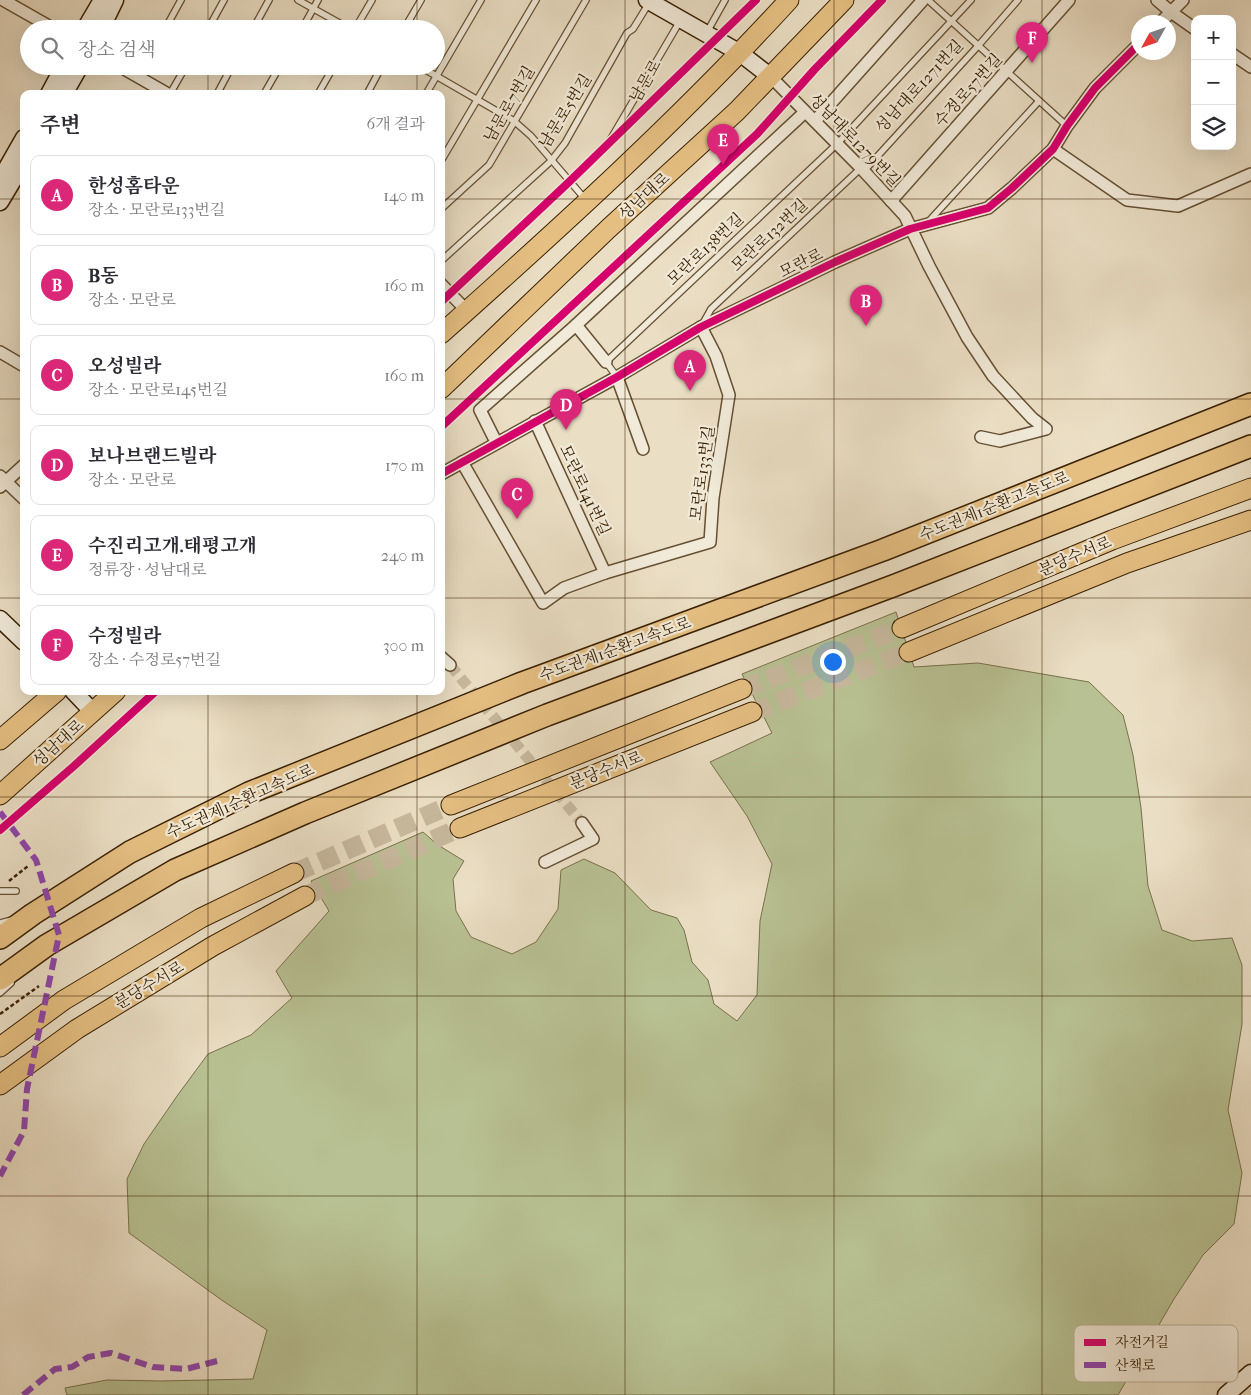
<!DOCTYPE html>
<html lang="ko">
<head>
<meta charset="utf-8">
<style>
  :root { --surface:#fff; --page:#f2f2f3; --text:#2b2b33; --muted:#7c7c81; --line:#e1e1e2; --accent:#db2777 }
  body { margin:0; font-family:"IM FELL French Canon","Noto Serif KR",serif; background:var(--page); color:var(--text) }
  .controls { position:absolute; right:15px; top:15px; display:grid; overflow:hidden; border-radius:10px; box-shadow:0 5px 20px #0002 }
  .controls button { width:45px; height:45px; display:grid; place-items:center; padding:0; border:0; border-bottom:1px solid var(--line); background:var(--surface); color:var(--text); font:25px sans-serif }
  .compass { position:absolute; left:1131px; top:15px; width:45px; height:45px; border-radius:50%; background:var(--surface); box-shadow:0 5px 20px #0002; rotate:230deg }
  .you { position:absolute; left:832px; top:661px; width:18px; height:18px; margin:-12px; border:4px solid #fff; border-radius:50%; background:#1a73e8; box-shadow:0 0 0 8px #1a73e833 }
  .badge { display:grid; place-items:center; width:32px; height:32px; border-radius:50%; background:var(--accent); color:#fff; font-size:16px; font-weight:700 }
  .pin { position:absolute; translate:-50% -41px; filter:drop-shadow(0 1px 2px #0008) }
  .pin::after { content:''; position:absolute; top:26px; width:18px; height:15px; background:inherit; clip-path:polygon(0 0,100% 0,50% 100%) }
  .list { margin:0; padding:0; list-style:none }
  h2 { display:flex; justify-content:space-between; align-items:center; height:65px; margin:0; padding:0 20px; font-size:21px }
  h2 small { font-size:16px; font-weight:400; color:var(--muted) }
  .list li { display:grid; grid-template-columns:32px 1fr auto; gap:15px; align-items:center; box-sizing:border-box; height:80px; margin:0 10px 10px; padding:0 10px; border:1px solid var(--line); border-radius:10px }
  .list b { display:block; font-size:19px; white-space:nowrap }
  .list p { margin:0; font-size:16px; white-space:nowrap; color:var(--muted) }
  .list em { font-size:16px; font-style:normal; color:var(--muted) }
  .icon { flex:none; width:28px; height:28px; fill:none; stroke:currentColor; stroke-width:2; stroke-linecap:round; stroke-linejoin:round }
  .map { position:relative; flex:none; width:1251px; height:1395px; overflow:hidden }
  .search { position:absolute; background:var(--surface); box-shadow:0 5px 20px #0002; left:20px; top:20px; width:425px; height:55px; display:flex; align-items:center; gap:12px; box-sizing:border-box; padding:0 18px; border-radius:28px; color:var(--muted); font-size:19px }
  .panel { position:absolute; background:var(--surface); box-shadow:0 5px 20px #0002; left:20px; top:90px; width:425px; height:605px; border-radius:10px }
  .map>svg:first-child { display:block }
</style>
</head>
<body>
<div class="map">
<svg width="1251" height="1395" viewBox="0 0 1251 1395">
  <rect width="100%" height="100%" fill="#eadec4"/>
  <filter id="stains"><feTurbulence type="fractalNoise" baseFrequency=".004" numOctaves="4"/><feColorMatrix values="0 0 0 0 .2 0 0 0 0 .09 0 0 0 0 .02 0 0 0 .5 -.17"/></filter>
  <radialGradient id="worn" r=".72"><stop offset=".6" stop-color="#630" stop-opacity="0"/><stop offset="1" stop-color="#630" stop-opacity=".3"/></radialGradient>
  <polygon fill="#b8c193" stroke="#79714b" points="896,612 914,667 978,663 1089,682 1123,715 1133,755 1141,808 1148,886 1162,930 1192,941 1232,938 1242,965 1242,1024 1228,1110 1242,1173 1234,1224 1203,1255 1174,1299 1118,1395 67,1395 65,1388 107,1380 161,1381 253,1379 267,1330 223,1301 129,1233 127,1179 144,1144 177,1096 208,1054 251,1035 292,998 276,971 329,911 311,881 423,832 438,845 464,861 453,879 456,911 471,937 512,954 536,942 558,909 561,870 584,859 615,873 651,910 677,918 684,930 692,962 708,980 714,1004 737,1021 757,995 760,921 772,864 747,816 710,762 772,733 742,674"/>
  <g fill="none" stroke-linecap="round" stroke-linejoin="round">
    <polyline stroke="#c7b89d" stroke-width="11" stroke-dasharray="11 5.5" stroke-linecap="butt" points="450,665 582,823"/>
    <g stroke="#c7b89d" stroke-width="19" stroke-dasharray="19 9" stroke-linecap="butt">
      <polyline points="742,689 902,628"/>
      <polyline points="752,712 909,652"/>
      <polyline points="294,873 451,805"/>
      <polyline points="305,896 460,828"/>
    </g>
    <defs>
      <g id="service">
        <polyline points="298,0 350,29"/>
        <polyline points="928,0 1067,126"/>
        <polyline points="165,29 181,0"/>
        <polyline points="208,29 224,0"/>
        <polyline points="253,29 269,0"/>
        <polyline points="302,29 318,0"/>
        <polyline points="355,29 372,0"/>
        <polyline points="404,29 421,0"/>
        <polyline points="707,32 725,0"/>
        <polyline points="419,66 514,121 531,136 585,199"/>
        <polyline points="138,77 144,66"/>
        <polyline points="170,94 186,66"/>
        <polyline points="217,94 232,66"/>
        <polyline points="264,94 280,66"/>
        <polyline points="318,94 334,66"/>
        <polyline points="367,94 382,66"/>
        <polyline points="426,94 481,0"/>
        <polyline points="609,142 680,21"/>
        <polyline points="441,161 536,0"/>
        <polyline points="864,171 978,46 1018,0"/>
        <polyline points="441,209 489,165 586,0"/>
        <polyline points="929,221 1039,101"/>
        <polyline points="441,261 551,161 565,143 627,33 633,29 649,3"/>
        <polyline points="702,325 711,309 861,168"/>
        <polyline points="617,377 606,362 837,144 971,0"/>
        <polyline points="0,891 16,891"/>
        <polyline points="0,923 12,920"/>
        <polyline points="0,993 11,983"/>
      </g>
      <g id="minor">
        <polyline points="3,0 54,29"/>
        <polyline points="1157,0 1171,12 1195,29"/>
        <polyline points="1161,22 1183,0"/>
        <polyline points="1232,54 1251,67"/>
        <polyline points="119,66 168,94"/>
        <polyline points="771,77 861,168 905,216 929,266 967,337 993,376 1032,418 1046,429 1000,441 981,437"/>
        <polyline points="815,121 923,0"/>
        <polyline points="1053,149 1127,200 1178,206 1251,174"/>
        <polyline points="891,201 1069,0"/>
        <polyline points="441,284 467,311"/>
        <polyline points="576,325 606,362"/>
        <polyline points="0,352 24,366"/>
        <polyline points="617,377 643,449"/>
        <polyline points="535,421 605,573"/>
        <polyline points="496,442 480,410 576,325 805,112"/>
        <polyline points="462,462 543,603 564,588 605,573 710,542 713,498 729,395 716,356 701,327"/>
        <polyline points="441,474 617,377 701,327 835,262 910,229 988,208 1012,188 1053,149 1067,126 1095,88 1138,45"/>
        <polyline points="0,476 24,499"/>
        <polyline points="0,487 24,465"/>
        <polyline points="441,657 450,665"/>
        <polyline points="545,862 593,839 582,823"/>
      </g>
      <g id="secondary">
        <polyline points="647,0 740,53 771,77"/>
        <polyline points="85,29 102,0"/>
        <polyline points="101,29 115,0"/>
        <polyline points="49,94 64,66"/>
        <polyline points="64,94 80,66"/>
        <polyline points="0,180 24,138"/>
        <polyline points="0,202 24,162"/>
        <polyline points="0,619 24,642"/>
        <polyline points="73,691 93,712"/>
        <polyline points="1226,1395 1251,1373"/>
      </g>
      <g id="primary">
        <path d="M441,334C561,227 681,118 789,0"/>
        <polyline points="441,389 608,229 737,111 844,0"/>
        <polyline points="0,740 57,691"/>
        <polyline points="0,795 116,691"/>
      </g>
      <g id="trunk">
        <polyline points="902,628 1112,540 1251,488"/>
        <polyline points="909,652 1127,563 1251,520"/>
        <polyline points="451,805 742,689"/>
        <polyline points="460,828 752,712"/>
        <polyline points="0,1047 64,1000 201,918 294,873"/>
        <polyline points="0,1085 77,1029 213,946 305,896"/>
      </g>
      <g id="motorway">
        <polyline points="0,938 33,914 130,852 249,793 522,683 883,550 1251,404"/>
        <polyline points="0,979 47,945 175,870 305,813 547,715 893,586 1251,446"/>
      </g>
    </defs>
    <use href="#service" stroke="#665033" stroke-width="8"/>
    <use href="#minor" stroke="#665033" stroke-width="14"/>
    <use href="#secondary" stroke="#3a2103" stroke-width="19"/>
    <use href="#primary" stroke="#3a2103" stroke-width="21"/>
    <use href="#trunk" stroke="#3a2103" stroke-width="21"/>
    <use href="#motorway" stroke="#3a2103" stroke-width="24"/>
    <g stroke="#3a2103" stroke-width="2.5" stroke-dasharray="4 2.5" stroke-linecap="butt">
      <polyline points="9,881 28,866"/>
      <polyline points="0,1014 39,986"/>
    </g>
    <use href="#service" stroke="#f1ead9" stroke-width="5.5"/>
    <use href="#minor" stroke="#f1ead9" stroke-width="11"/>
    <use href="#secondary" stroke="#f1ead9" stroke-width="16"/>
    <use href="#primary" stroke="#e5bf82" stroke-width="19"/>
    <use href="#trunk" stroke="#e5bf82" stroke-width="19"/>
    <use href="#motorway" stroke="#e5bf82" stroke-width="21"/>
    <g stroke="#8e44ad" stroke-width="6" stroke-dasharray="12 6" stroke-linecap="butt">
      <polyline points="0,812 36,860 59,935 27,1089 24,1131 0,1176"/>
      <polyline points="23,1395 55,1369 72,1367 88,1357 111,1353 153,1367 186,1369 221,1360"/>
    </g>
    <defs>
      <g id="cycleway">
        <polyline points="441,302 569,182 756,0"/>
        <polyline points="441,427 757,134 815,69 882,0"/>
        <polyline points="441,474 617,377 701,327 835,262 910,229 988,208 1012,188 1053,149 1067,126 1095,88 1138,45"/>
        <polyline points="0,830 74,766 156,691"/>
      </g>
    </defs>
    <use href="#cycleway" stroke="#f1ead9" stroke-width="11"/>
    <use href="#cycleway" stroke="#d6006c" stroke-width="8"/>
  </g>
  <path fill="none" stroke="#3a2103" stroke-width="1" stroke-opacity="0.55" d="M208,0V29M417,0V29M625,0V1395M834,0V1395M1042,0V1395M208,66V94M417,66V94M0,199H24M441,199H1251M0,399H24M441,399H1251M0,598H24M441,598H1251M208,691V1395M417,691V1395M0,797H1251M0,996H1251M0,1196H1251"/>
  <g text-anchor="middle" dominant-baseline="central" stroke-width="4.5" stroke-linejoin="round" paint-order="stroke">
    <g font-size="16" fill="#3a2103" stroke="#f1ead9">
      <text transform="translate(645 81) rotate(-60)">남문로</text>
      <text transform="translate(919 86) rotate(-47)">성남대로1271번길</text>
      <text transform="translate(968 90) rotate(-48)">수정로57번길</text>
      <text transform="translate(509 104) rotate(-60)">남문로7번길</text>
      <text transform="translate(565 111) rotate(-58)">남문로5번길</text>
      <text transform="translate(855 140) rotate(46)">성남대로1279번길</text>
      <text transform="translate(644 196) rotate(-42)">성남대로</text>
      <text transform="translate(769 235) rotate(-43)">모란로132번길</text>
      <text transform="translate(705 249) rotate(-43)">모란로138번길</text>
      <text transform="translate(801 263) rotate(-26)">모란로</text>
      <text transform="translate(702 473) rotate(-82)">모란로133번길</text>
      <text transform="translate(585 490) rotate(65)">모란로141번길</text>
      <text transform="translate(994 506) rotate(-22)">수도권제1순환고속도로</text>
      <text transform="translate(1075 556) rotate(-23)">분당수서로</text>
      <text transform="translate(615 649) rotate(-20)">수도권제1순환고속도로</text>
      <text transform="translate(58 743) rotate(-42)">성남대로</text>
      <text transform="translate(606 770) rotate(-22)">분당수서로</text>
      <text transform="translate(240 801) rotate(-24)">수도권제1순환고속도로</text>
      <text transform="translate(149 985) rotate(-31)">분당수서로</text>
    </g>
  </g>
  <rect x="1074" y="1325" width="164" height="57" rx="8" fill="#f1ead9" stroke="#baae99" stroke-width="1"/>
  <rect x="1084" y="1339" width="22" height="7" fill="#d6006c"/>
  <rect x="1084" y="1362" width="22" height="6" fill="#8e44ad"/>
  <g font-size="14" fill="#3a2103">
    <text x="1115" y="1347">자전거길</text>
    <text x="1115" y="1370">산책로</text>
  </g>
  <rect width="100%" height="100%" filter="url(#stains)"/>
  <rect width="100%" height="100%" fill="url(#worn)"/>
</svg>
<div class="controls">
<button>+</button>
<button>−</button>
<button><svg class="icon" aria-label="layers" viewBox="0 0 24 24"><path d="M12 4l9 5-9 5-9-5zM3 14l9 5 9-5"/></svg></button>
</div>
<svg class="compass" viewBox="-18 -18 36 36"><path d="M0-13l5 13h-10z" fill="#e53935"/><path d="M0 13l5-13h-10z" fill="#7c7c81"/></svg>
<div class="you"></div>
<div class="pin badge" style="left:690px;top:391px">A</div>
<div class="pin badge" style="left:866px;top:326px">B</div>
<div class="pin badge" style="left:517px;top:519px">C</div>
<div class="pin badge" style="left:566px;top:430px">D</div>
<div class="pin badge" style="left:723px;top:165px">E</div>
<div class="pin badge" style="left:1032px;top:63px">F</div>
<div class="search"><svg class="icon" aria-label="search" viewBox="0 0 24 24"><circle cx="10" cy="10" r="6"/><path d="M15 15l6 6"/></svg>장소 검색</div>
<section class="panel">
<h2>주변<small>6개 결과</small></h2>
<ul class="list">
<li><span class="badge">A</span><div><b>한성홈타운</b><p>장소 · 모란로133번길</p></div><em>140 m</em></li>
<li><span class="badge">B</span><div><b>B동</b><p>장소 · 모란로</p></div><em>160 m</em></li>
<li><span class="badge">C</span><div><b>오성빌라</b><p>장소 · 모란로145번길</p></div><em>160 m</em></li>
<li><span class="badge">D</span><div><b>보나브랜드빌라</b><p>장소 · 모란로</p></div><em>170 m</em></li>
<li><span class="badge">E</span><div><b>수진리고개.태평고개</b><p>정류장 · 성남대로</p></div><em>240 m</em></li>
<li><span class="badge">F</span><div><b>수정빌라</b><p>장소 · 수정로57번길</p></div><em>300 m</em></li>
</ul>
</section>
</div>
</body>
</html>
